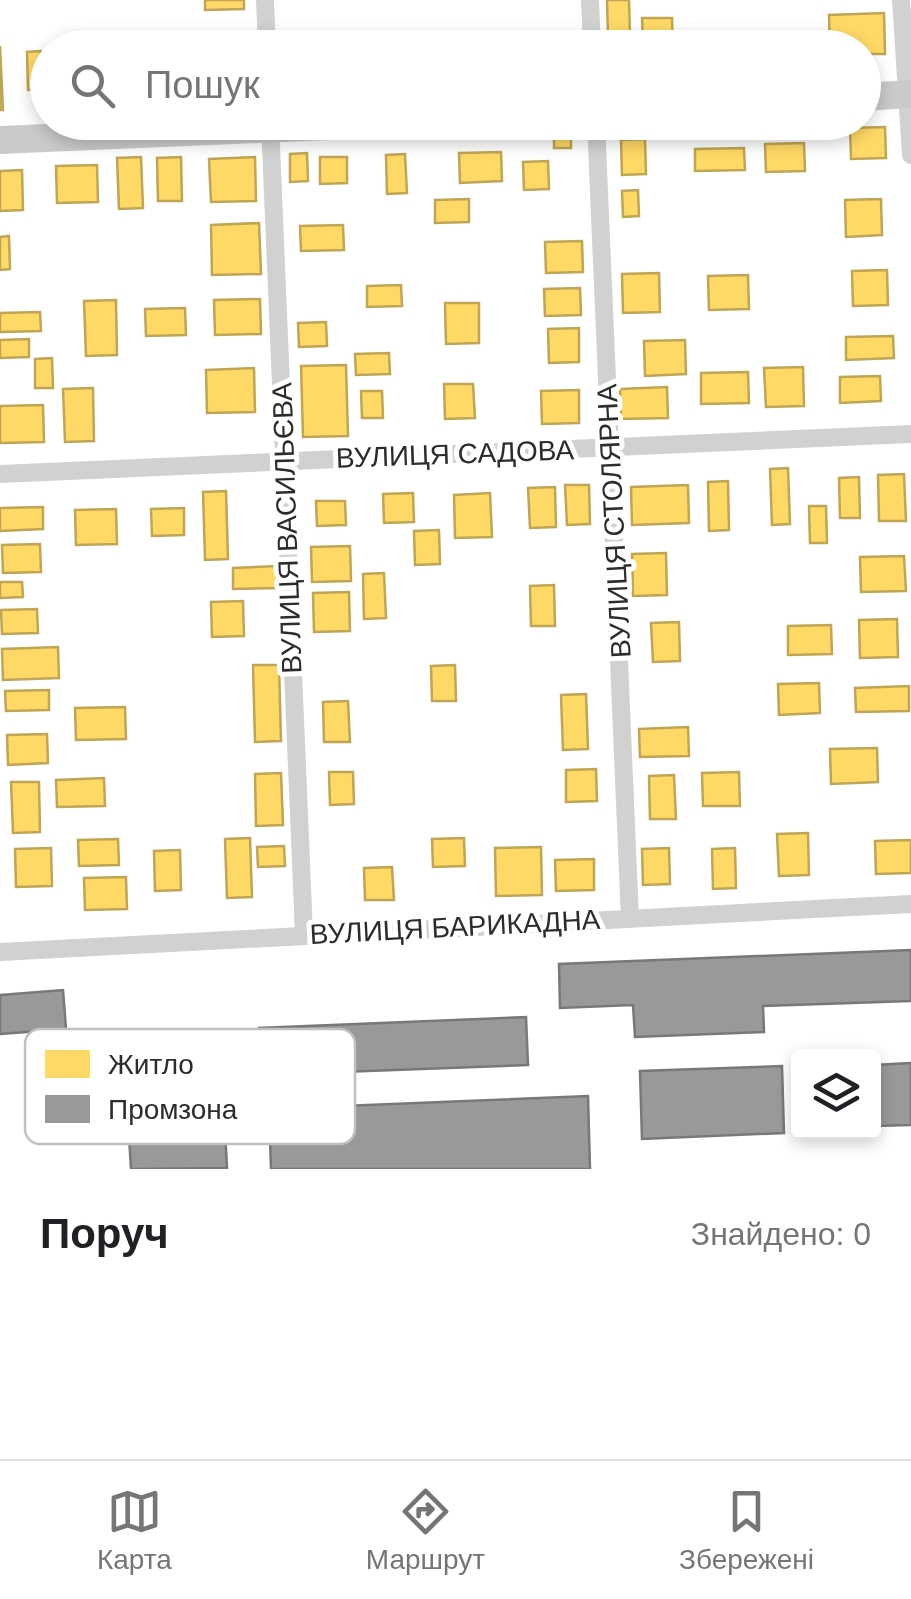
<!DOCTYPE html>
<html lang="uk">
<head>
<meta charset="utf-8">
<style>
  :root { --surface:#fff; --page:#f2f2f2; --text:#202124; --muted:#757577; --line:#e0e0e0; --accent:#767676 }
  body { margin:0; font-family:Arial,sans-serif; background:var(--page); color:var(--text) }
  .controls { position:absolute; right:30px; bottom:30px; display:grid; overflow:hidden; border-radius:10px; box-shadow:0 5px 15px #0003 }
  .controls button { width:90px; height:90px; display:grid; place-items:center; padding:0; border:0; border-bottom:2px solid var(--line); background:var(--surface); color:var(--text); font:50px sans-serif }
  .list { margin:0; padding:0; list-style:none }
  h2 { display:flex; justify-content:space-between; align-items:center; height:130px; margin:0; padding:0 40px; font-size:42px }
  h2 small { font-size:32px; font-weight:400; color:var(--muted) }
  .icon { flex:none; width:55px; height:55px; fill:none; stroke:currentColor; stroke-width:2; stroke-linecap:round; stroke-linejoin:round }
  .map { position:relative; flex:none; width:911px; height:1169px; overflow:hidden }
  .search { position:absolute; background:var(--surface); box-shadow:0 5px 15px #0003; left:30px; right:30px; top:30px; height:110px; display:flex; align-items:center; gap:25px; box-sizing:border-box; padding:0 35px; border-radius:55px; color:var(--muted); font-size:38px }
  .sheet { height:290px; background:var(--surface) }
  nav { display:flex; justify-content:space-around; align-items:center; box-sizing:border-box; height:140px; border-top:2px solid var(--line); background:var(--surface); font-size:28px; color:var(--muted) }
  nav a { display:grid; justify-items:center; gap:5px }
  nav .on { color:var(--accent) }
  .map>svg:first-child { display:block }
</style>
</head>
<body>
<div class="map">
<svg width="911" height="1169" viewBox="0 0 911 1169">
  <rect width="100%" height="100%" fill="#fff"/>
  <g fill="#ffd966" stroke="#c0a555" stroke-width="2.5">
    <polygon points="205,0 244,0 244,9 205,10"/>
    <polygon points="607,0 629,0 630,35 608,36"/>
    <polygon points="884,13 885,54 864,54 864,48 830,48 829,15"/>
    <polygon points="642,18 672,18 673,48 643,48"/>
    <polygon points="731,33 732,48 689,48 688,34"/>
    <polygon points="800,35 800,48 751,48 751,36"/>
    <polygon points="247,44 247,48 208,48 208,45"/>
    <polygon points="471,44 471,48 433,48 433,45"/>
    <polygon points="561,44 562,48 531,48 531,45"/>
    <polygon points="0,46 3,110 0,110"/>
    <polygon points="41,51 42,89 28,90 27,52"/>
    <polygon points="885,127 886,158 851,159 850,128"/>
    <polygon points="571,133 571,148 554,148 554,134"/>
    <polygon points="645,139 646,174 622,175 621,140"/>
    <polygon points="804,143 805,171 766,172 765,144"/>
    <polygon points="744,148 745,170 695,171 695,149"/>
    <polygon points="501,152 502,181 460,183 459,153"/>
    <polygon points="307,153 308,181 290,182 290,154"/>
    <polygon points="405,154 407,193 387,194 386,155"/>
    <polygon points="141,157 143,208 119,209 117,158"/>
    <polygon points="181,157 182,201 158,201 157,158"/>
    <polygon points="255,157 256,201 211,202 209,159"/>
    <polygon points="320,157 347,157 347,183 320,184"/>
    <polygon points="548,161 549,189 524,190 523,162"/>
    <polygon points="97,165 98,202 57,203 56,166"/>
    <polygon points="22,170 23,210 0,211 0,171"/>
    <polygon points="638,190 639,216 623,217 622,191"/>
    <polygon points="469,199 469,222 435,223 435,200"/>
    <polygon points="881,199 882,235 846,237 845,200"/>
    <polygon points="259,223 261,274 212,275 211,225"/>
    <polygon points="343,225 344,250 301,251 300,226"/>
    <polygon points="9,236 10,269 0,270 0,237"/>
    <polygon points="582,241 583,272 546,273 545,242"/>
    <polygon points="887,270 888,305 853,306 852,271"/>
    <polygon points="659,273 660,312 623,313 622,274"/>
    <polygon points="748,275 749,309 709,310 708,276"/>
    <polygon points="401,285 402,306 367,307 367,286"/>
    <polygon points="580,288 581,315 545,316 544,289"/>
    <polygon points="260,299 261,334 215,335 214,300"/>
    <polygon points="116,300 117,355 86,356 84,301"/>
    <polygon points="445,303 479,303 479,343 446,344"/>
    <polygon points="185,308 186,335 146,336 145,309"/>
    <polygon points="40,312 41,331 0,332 0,313"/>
    <polygon points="326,322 327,346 299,347 298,323"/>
    <polygon points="579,328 579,362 549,363 548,329"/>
    <polygon points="893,336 894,358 846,360 846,337"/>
    <polygon points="29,339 29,357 0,358 0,340"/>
    <polygon points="685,340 686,374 645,376 644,341"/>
    <polygon points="389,353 390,374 356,375 355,354"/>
    <polygon points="52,358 53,388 35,388 35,359"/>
    <polygon points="346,365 348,436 303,437 301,366"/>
    <polygon points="803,367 804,406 766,407 764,368"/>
    <polygon points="254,368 255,412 207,413 206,370"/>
    <polygon points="748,372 749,403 701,404 701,373"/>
    <polygon points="880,376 881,401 840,403 840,377"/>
    <polygon points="444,384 473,384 475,418 445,419"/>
    <polygon points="667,387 668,418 621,419 620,389"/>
    <polygon points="93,388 94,441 65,442 63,389"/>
    <polygon points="579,390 579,423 542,424 541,391"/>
    <polygon points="361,391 382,391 383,418 362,418"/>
    <polygon points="43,405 44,442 0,443 0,406"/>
    <polygon points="788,468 790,524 772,525 770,469"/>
    <polygon points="904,474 906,521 879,521 878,475"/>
    <polygon points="859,477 860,518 840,518 839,478"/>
    <polygon points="728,481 729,530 709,531 708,482"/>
    <polygon points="565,485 589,485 590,524 567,525"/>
    <polygon points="688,485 689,523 632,525 631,487"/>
    <polygon points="555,487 556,527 530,528 528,488"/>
    <polygon points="226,491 228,559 205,560 203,492"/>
    <polygon points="413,493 414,522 384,523 383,494"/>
    <polygon points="490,493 492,537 455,538 454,495"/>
    <polygon points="316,501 345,501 346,525 317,526"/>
    <polygon points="809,506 826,506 827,543 810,543"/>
    <polygon points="43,507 43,529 0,531 0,508"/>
    <polygon points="184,508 184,535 152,536 151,509"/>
    <polygon points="116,509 117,544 76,545 75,510"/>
    <polygon points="439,530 440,564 415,565 414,531"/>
    <polygon points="40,544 41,572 3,573 2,545"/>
    <polygon points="350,546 351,581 312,582 311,547"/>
    <polygon points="666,553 667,595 633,596 632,554"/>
    <polygon points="904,556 906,591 861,592 860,557"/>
    <polygon points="278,566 278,588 233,589 233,568"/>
    <polygon points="384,573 386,618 364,619 363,574"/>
    <polygon points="0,582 22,582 23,597 0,598"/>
    <polygon points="554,585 555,626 531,626 530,586"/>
    <polygon points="349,592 350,631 314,632 313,593"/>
    <polygon points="243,601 244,636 212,637 211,602"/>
    <polygon points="37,609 38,633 2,634 1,610"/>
    <polygon points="897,619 898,657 860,658 859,620"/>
    <polygon points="679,622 680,661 653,662 651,623"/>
    <polygon points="831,625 832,654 788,655 788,626"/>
    <polygon points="58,647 59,678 3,680 2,649"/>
    <polygon points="253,665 279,665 281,741 255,742"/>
    <polygon points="455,665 456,701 432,701 431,666"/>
    <polygon points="819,683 820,713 779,715 778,684"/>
    <polygon points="909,686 909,711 856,712 855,688"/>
    <polygon points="49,690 49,710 6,711 5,691"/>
    <polygon points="586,694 588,749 563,750 561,695"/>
    <polygon points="348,701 350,742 324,742 323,702"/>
    <polygon points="125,707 126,739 76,740 75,708"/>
    <polygon points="688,727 689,756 640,757 639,729"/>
    <polygon points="47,734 48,763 8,765 7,735"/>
    <polygon points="877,748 878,782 831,784 830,749"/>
    <polygon points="596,769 597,801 566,802 566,770"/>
    <polygon points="329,772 353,772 354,804 330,805"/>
    <polygon points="739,772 740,806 703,806 702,773"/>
    <polygon points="281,773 283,825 256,826 255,774"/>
    <polygon points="674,775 676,819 650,819 649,776"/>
    <polygon points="104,778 105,806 57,807 56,780"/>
    <polygon points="11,782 39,782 40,832 13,833"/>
    <polygon points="808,833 809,875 779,876 777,834"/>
    <polygon points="250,838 252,897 227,898 225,839"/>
    <polygon points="464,838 465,866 433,867 432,839"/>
    <polygon points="118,839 119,865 79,866 78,840"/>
    <polygon points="911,840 911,873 876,874 875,841"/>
    <polygon points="284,846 285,866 258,867 257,847"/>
    <polygon points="541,847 542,895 496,896 495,848"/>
    <polygon points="51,848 52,886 16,887 15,849"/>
    <polygon points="669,848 670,884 643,885 642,849"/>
    <polygon points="735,848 736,888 713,889 712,849"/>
    <polygon points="180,850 181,890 155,891 154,851"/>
    <polygon points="594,859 594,890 556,891 555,860"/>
    <polygon points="392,867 394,900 365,900 364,868"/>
    <polygon points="126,877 127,909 85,910 84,878"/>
  </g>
  <g fill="#999" stroke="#787878" stroke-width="2.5">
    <polygon points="911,950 911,1001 763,1006 764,1032 635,1037 633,1005 560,1008 559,964"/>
    <polygon points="63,990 66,1029 0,1034 0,995"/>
    <polygon points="526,1017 528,1065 261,1075 259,1028"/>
    <polygon points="911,1063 911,1125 874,1126 874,1065"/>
    <polygon points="782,1066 784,1133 642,1139 640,1071"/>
    <polygon points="795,1068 798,1068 798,1129"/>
    <polygon points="588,1096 590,1169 271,1169 269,1109"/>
    <polygon points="225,1130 227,1168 131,1169 129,1136"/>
  </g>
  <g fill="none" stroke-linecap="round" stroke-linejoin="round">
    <g stroke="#d1d1d1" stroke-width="18">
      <polyline points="265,0 267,48"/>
      <polyline points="590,0 592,48"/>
      <polyline points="901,0 911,155"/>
      <polyline points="270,122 304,934"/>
      <polyline points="596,122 630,919"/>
      <polyline points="0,474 911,434"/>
      <polyline points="0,952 911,904"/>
    </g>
    <g stroke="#cacaca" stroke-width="28">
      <polyline points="864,97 911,94"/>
      <polyline points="0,140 422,122"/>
    </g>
  </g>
  <g text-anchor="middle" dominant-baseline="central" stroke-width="10" stroke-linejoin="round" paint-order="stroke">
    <g font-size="28" fill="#2c2c2c" stroke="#fff">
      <text transform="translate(455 454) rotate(-2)">ВУЛИЦЯ САДОВА</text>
      <text transform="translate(614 521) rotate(-93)">ВУЛИЦЯ СТОЛЯРНА</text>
      <text transform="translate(287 528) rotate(-92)">ВУЛИЦЯ ВАСИЛЬЄВА</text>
      <text transform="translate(455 927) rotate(-3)">ВУЛИЦЯ БАРИКАДНА</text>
    </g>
  </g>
  <rect x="25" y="1029" width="330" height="115" rx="15" fill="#fff" stroke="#c0c0c0" stroke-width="2.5"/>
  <rect x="45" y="1050" width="45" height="28" fill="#ffd966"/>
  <rect x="45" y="1095" width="45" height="28" fill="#999"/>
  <g font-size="28" fill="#2c2c2c">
    <text x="108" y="1074">Житло</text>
    <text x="108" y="1119">Промзона</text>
  </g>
</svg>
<div class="controls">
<button><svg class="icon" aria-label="layers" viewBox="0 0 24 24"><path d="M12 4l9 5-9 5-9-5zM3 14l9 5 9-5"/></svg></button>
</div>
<div class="search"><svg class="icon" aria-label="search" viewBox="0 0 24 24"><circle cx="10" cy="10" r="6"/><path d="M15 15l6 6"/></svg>Пошук</div>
</div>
<section class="sheet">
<h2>Поруч<small>Знайдено: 0</small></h2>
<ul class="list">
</ul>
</section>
<nav>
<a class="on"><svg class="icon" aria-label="map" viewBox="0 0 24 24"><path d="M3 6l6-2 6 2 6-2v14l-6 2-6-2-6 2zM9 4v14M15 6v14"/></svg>Карта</a>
<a><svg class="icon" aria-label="directions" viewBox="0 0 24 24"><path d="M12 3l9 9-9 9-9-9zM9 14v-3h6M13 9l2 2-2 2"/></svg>Маршрут</a>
<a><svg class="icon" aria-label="saved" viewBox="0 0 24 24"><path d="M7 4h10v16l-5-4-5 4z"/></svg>Збережені</a>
</nav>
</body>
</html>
